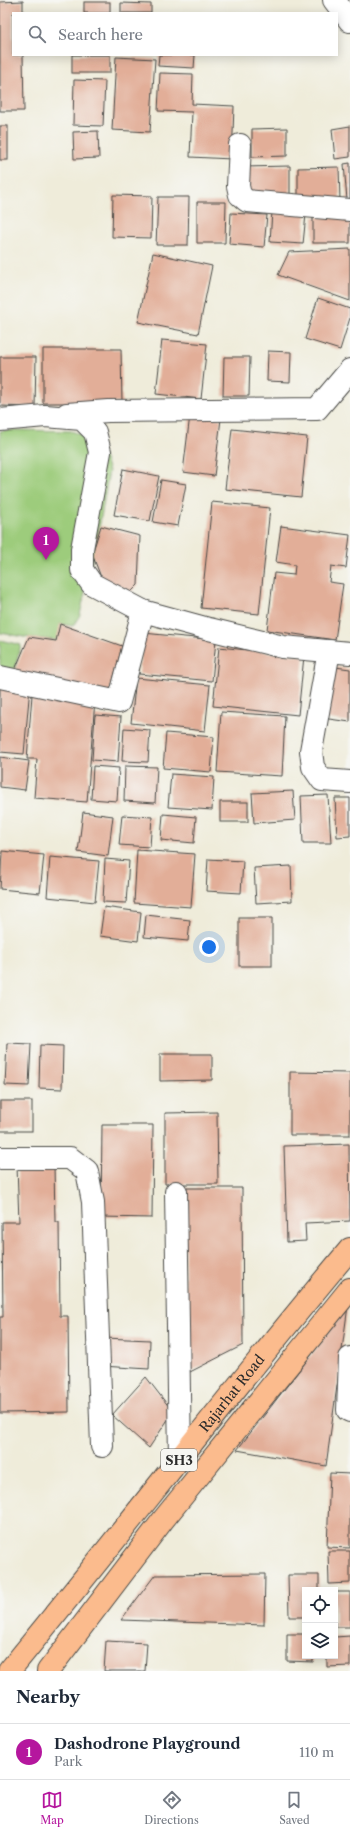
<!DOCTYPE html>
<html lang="en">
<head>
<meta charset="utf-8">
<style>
  :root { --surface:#fff; --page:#f2f2f3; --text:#1f2937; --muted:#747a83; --line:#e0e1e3; --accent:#b5179e }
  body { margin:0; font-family:"Libre Caslon Text",serif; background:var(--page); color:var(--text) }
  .controls { position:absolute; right:12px; bottom:12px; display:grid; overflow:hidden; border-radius:0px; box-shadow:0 2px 10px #0003 }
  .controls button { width:36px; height:36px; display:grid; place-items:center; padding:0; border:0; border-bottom:1px solid var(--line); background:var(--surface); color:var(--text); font:20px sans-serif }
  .you { position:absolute; left:209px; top:947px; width:14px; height:14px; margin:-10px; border:3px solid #fff; border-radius:50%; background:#1a73e8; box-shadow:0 0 0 6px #1a73e833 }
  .badge { display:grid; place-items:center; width:26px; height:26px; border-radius:50%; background:var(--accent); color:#fff; font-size:13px; font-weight:700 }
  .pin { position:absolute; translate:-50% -33px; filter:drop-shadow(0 1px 2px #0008) }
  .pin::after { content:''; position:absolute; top:21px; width:14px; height:12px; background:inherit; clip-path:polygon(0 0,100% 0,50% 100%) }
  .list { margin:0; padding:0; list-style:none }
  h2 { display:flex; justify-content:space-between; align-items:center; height:52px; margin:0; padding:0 16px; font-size:17px }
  h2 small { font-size:13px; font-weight:400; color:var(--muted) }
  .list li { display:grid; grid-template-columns:26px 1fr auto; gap:12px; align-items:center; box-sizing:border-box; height:56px; padding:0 16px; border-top:1px solid var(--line) }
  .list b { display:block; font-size:15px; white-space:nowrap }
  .list p { margin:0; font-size:13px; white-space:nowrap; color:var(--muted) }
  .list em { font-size:13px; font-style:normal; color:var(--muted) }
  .icon { flex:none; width:22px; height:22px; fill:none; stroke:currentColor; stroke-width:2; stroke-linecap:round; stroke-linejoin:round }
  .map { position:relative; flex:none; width:350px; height:1671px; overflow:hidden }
  .search { position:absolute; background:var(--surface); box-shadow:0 2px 10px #0003; left:12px; right:12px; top:12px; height:44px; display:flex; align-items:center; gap:10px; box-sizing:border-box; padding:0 14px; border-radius:0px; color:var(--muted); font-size:15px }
  .sheet { height:108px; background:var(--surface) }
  nav { display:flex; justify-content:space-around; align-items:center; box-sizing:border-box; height:56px; border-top:1px solid var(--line); background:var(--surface); font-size:11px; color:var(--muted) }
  nav a { display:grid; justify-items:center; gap:2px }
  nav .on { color:var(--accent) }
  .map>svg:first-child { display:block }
</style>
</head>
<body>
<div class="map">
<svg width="350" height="1671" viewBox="0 0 350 1671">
  <rect width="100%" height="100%" fill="#f6f6f2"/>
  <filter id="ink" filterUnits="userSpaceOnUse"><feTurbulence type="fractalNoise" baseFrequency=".025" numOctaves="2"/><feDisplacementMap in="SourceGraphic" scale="8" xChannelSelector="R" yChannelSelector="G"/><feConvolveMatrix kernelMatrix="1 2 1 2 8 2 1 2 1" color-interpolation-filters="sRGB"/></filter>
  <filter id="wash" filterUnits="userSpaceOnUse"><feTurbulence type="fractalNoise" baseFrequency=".012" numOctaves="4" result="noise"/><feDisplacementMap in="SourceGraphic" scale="16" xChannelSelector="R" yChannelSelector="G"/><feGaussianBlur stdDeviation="0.9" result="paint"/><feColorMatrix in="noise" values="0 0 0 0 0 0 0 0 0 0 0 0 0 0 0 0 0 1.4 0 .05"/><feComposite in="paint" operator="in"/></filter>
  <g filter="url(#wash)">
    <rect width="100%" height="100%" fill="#efecda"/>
    <g fill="#9dcc7b" stroke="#647c53">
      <polygon points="14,430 71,431 92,438 101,448 109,471 100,523 80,615 73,626 60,624 66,641 24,637 0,633 0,431"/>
      <polygon points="0,640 21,645 12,678 0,675"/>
    </g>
    <g id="blocks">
      <g fill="#e2ae98">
        <polygon points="23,1 23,13 13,13 13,55 23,55 24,111 0,111 0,2"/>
        <rect x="84" y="2" width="26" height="11"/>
        <polygon points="121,3 151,4 151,13 121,13"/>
        <rect x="72" y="55" width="38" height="18"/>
        <polygon points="159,55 195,55 194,68 158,66"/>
        <polygon points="116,57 155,59 150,132 112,130"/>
        <polygon points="160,73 193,74 192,104 234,106 232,159 190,157 192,112 158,111"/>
        <polygon points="74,80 105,81 103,126 73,125"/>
        <rect x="0" y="126" width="8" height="34"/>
        <polygon points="350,126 350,157 335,159 332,129"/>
        <polygon points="287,128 287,156 252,157 252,129"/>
        <polygon points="98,131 99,158 74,159 73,132"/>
        <polygon points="350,163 350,200 347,200 344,164"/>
        <polygon points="290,166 290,194 245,194 244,167"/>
        <polygon points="339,167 340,201 298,202 298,168"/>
        <polygon points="113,195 152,196 151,238 112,237"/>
        <polygon points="158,197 189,197 188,245 156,245"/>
        <polygon points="197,202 226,202 225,243 197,243"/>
        <polygon points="272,211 306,214 303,244 270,242"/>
        <polygon points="231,213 267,215 264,247 229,244"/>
        <rect x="313" y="217" width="37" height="26"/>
        <polygon points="350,249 350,301 278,275 289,252"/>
        <polygon points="153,253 212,266 198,334 138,322"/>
        <polygon points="318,298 350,309 350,318 340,350 305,339"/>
        <polygon points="162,340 207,344 201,399 156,394"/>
        <polygon points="43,349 121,349 122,403 43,403"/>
        <polygon points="268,351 291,352 290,382 267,381"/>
        <polygon points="0,357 36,357 35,407 0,406"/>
        <polygon points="224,357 250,357 249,396 223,396"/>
        <polygon points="190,415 221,419 214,476 183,472"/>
        <polygon points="232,429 307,437 301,497 225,489"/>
        <polygon points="123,469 159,476 150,521 114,515"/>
        <polygon points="161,480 186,484 178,526 153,522"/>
        <polygon points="212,502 270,508 259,614 201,608"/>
        <polygon points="101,526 140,536 138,585 131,592 101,577 92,554"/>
        <polygon points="281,526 350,535 346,568 331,566 329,582 343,584 335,640 267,630 274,573 294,575 295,565 276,562"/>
        <polygon points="60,624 122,646 109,696 14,672 29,637 56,641"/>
        <polygon points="143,633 216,640 212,681 139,674"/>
        <polygon points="219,647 304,656 298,715 213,706"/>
        <polygon points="328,666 350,669 350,722 322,718"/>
        <polygon points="136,678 210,685 205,731 131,723"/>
        <polygon points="0,684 30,687 24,754 0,752"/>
        <polygon points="32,695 95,700 87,802 34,798 37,759 27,759"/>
        <polygon points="221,712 285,716 282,776 217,772"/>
        <polygon points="95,715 121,717 118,762 92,760"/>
        <polygon points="124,728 150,730 148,762 122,761"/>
        <polygon points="166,733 214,737 211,772 163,768"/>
        <polygon points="0,757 29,761 25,790 0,787"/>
        <polygon points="93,766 119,768 117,801 91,799"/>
        <polygon points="125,766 157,767 155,803 124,801"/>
        <polygon points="171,774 214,777 212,810 168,807"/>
        <polygon points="293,791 295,820 254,823 252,793"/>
        <polygon points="328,795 331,843 303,843 301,796"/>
        <polygon points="335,798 350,798 350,836 337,837"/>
        <rect x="220" y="802" width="28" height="20"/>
        <polygon points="83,812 113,816 108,856 78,852"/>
        <polygon points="163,814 196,817 194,843 161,840"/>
        <polygon points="122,815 152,817 150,847 119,845"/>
        <polygon points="137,850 195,854 191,907 134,903"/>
        <polygon points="2,851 44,855 40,893 0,889"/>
        <polygon points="50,857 99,861 95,902 47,897"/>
        <polygon points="105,859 129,861 126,903 103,902"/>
        <polygon points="208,859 243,861 241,893 206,891"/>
        <polygon points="291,866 292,901 256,903 254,868"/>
        <polygon points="104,907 141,912 138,941 100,936"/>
        <polygon points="146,915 190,920 188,941 144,937"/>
        <rect x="239" y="918" width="33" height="48"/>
        <polygon points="7,1043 31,1044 29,1086 5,1085"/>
        <polygon points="40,1045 63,1046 62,1089 39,1088"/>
        <polygon points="160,1054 212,1054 212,1080 160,1081"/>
        <polygon points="290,1072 350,1073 350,1135 290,1135"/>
        <rect x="0" y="1101" width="32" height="30"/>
        <polygon points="217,1112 218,1184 165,1184 165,1113"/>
        <polygon points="102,1125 153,1125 152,1218 101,1217"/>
        <polygon points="349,1144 350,1221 305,1223 306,1241 287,1242 284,1146"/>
        <polygon points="54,1165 55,1222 59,1222 60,1316 68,1316 69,1412 0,1413 0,1317 3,1317 2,1222 19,1222 17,1166"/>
        <polygon points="184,1188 242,1188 243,1345 186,1374"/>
        <polygon points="348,1306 326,1466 237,1450 312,1354"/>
        <polygon points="104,1338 150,1340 149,1369 102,1366"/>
        <polygon points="146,1377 173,1412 149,1448 112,1415"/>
        <polygon points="330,1473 350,1474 350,1548 327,1547"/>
        <polygon points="328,1551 350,1551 350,1583 329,1584"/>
        <polygon points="265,1574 264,1625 121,1620 155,1575"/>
        <polygon points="288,1575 319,1575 319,1590 305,1590 305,1617 289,1617"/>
        <rect x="335" y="1592" width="15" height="35"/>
        <polygon points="287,1634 305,1634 305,1656 313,1656 313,1662 287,1661"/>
        <polygon points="350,1636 350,1666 327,1667 327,1656 335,1656 335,1637"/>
        <polygon points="106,1641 147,1643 145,1671 104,1671"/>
      </g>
    </g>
  </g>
  <g filter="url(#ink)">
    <use href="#blocks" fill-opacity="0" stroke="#484845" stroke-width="1"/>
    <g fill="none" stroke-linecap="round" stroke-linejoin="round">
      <defs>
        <g id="street">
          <polyline points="334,0 350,21"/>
          <polyline points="240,145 238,186 240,195 247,201 350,210"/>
          <polyline points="67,414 108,411 317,409 350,370"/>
          <polyline points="0,420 45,416 82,419 95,432 100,452 82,549 82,570 92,584 143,611 209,629 283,647 350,653"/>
          <polyline points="329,651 311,751 313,767 322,780 350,782"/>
          <polyline points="0,677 119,702 143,611"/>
          <polyline points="0,1158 70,1158 87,1171 93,1202 102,1446"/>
          <polyline points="176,1192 180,1459"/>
          <polyline points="350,1358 348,1410 350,1411"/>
        </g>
        <g id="primary">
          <path id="s1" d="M9,1671C124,1531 234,1387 350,1249"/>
          <polyline points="48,1671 163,1520 350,1289"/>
        </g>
      </defs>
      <use href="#street" stroke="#484845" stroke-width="24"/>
      <use href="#primary" stroke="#484845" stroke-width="24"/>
      <use href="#street" stroke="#fff" stroke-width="22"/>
      <use href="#primary" stroke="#fbbb8d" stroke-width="22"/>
    </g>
  </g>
  <g text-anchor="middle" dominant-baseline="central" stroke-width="3" stroke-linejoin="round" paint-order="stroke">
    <rect fill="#f6f6f2" stroke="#686867" stroke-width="1" x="161" y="1449" width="36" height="22" rx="3"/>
    <g font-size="13" font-weight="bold" fill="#2b2b2b">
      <text x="179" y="1460">SH3</text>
    </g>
    <g font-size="14" fill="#2b2b2b" stroke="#f6f6f2">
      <text stroke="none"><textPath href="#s1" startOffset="356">Rajarhat Road</textPath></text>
    </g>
  </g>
</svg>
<div class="controls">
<button><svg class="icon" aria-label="locate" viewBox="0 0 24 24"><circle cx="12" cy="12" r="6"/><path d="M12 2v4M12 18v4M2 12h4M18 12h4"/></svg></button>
<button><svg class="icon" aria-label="layers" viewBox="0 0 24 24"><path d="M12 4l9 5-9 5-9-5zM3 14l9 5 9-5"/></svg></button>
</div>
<div class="you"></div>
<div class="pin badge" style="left:46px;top:560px">1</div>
<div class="search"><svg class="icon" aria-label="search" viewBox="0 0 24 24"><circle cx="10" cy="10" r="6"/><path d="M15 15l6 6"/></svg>Search here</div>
</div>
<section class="sheet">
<h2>Nearby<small></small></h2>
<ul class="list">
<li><span class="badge">1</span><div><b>Dashodrone Playground</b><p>Park</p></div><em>110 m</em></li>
</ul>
</section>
<nav>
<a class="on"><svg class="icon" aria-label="map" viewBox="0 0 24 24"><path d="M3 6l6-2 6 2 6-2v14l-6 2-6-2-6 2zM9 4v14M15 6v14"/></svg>Map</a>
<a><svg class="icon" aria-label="directions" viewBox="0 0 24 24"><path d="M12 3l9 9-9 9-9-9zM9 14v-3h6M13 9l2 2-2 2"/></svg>Directions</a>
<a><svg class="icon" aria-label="saved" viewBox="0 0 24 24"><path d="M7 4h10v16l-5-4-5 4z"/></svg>Saved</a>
</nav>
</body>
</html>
